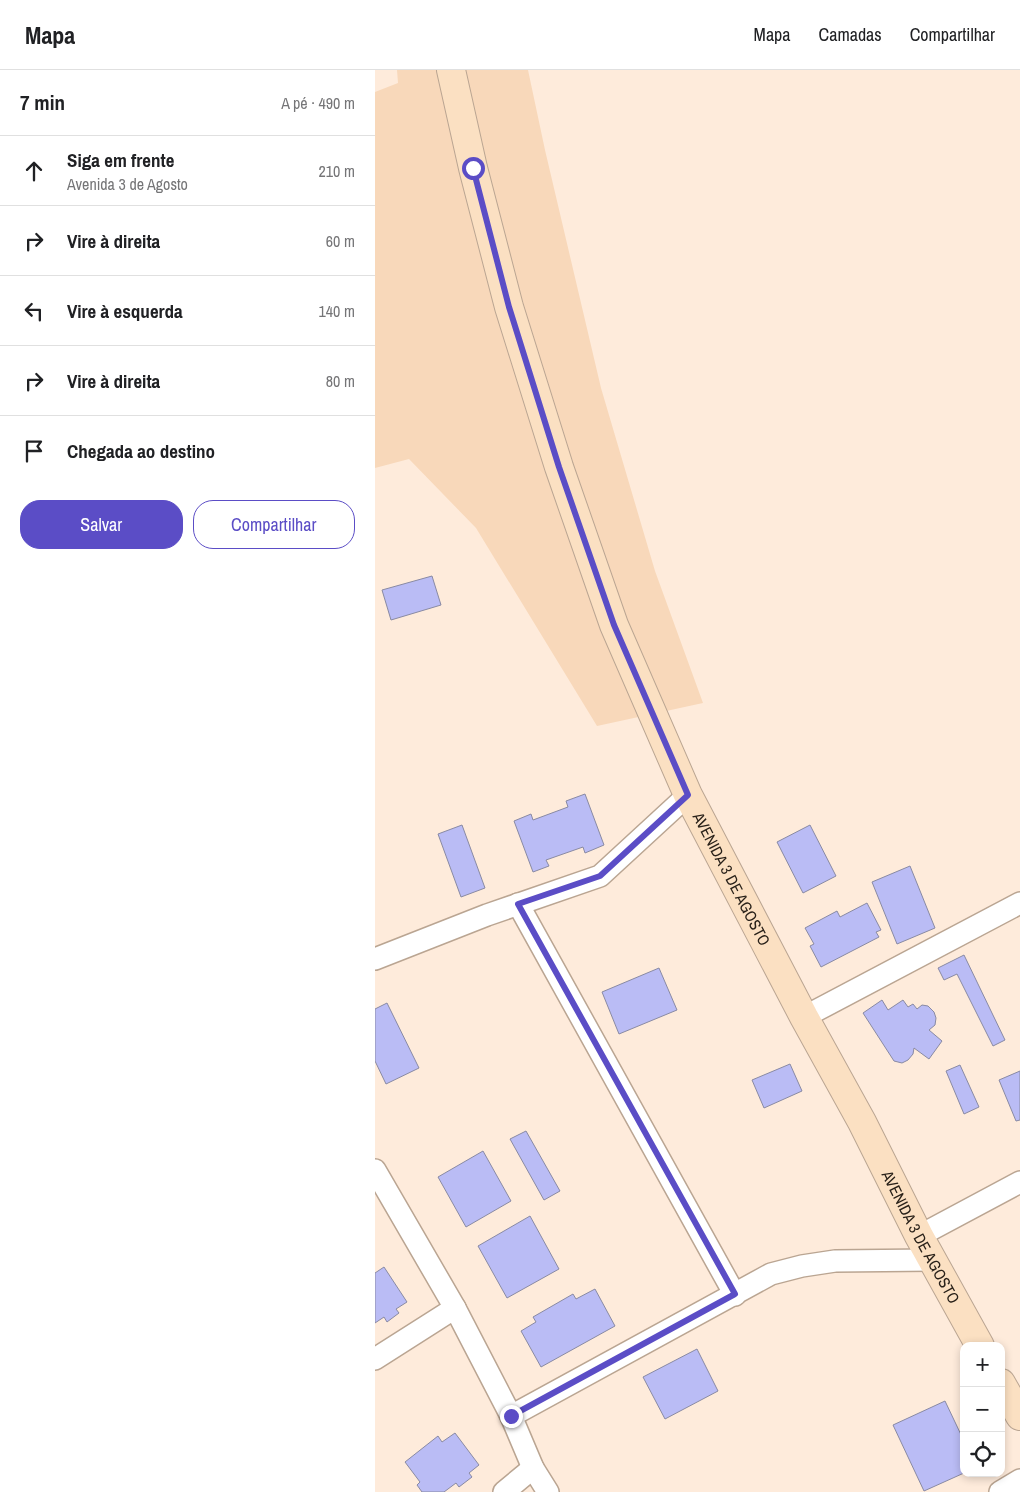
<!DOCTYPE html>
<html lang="pt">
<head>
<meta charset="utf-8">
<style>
  :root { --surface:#fff; --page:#f2f2f2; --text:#202124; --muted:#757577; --line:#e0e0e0; --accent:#5b4dc6 }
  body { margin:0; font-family:"Archivo Narrow",sans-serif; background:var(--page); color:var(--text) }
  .controls { position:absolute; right:15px; bottom:15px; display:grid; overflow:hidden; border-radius:10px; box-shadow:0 2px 8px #0003 }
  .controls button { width:45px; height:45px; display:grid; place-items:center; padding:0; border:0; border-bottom:1px solid var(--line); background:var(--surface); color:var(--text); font:25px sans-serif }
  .stop { position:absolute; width:15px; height:15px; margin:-11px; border:4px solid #5b4dc6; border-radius:50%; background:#fff }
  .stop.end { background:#5b4dc6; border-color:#fff; box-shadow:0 1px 5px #0008 }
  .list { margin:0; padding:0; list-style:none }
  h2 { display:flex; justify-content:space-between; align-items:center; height:65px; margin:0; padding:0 20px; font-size:21px }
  h2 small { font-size:16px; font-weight:400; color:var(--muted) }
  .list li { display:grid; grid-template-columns:32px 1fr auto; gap:15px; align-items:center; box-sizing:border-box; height:70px; padding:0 20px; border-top:1px solid var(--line) }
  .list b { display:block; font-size:19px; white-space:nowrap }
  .list p { margin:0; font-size:16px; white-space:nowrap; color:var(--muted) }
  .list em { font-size:16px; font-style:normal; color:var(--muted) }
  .actions { display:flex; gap:10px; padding:15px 20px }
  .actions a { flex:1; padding:11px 0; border:1px solid var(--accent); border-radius:20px; text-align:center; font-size:18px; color:var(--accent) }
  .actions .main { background:var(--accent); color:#fff }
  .icon { flex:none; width:28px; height:28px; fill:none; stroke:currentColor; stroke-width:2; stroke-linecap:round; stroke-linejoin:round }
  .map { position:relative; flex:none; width:645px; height:1422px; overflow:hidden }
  header { display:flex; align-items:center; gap:30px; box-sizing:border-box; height:70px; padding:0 25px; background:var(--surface); border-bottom:1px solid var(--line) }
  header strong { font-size:24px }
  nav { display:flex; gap:28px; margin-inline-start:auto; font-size:18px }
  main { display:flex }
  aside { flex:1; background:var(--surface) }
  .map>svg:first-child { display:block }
</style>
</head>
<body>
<header>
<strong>Mapa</strong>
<nav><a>Mapa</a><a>Camadas</a><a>Compartilhar</a></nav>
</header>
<main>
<aside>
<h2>7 min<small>A pé · 490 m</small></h2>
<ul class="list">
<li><svg class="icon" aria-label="ahead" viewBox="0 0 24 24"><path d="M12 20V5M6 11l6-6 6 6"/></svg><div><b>Siga em frente</b><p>Avenida 3 de Agosto</p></div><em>210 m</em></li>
<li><svg class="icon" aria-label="right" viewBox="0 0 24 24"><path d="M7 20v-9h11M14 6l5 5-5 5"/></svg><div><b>Vire à direita</b></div><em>60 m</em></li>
<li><svg class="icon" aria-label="left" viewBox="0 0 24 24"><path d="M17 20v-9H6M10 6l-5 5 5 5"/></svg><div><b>Vire à esquerda</b></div><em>140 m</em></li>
<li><svg class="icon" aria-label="right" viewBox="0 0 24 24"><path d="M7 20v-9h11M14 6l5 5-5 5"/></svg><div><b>Vire à direita</b></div><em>80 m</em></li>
<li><svg class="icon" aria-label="arrive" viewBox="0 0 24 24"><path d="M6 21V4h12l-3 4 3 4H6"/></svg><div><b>Chegada ao destino</b></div></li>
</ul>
<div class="actions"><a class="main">Salvar</a><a>Compartilhar</a></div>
</aside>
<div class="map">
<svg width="645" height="1422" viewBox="0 0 645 1422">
  <rect width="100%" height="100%" fill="#feebdb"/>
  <polygon fill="#f8d8ba" points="22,0 153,0 170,80 226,318 280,501 328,633 222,656 101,458 34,389 0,398 0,22 23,13"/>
  <g fill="#babcf5" stroke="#898aa3">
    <polygon points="57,506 66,535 16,550 7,520"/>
    <polygon points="210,724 229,775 210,783 208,777 171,790 174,796 158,802 139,751 156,744 158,750 193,737 191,731"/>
    <polygon points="87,755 110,818 86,827 63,764"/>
    <polygon points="435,755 461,806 428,823 402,772"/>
    <polygon points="535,796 560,858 522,874 497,812"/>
    <polygon points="492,833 506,860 501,862 504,867 446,897 435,876 439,874 430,858 462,841 465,847"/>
    <polygon points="589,885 630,970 618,976 582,904 569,910 563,898"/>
    <polygon points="284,898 302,940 244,964 227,922"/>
    <polygon points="507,930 513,940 528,930 533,937 538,934 542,939 547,935 553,936 559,942 561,948 560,955 554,960 567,971 554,989 539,978 538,984 533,990 527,993 519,991 488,943"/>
    <polygon points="12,933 44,998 11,1014 0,991 0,939"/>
    <polygon points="415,994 427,1021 389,1038 377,1010"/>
    <polygon points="585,995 604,1037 589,1044 571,1001"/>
    <polygon points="645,1001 645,1050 641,1051 624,1010"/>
    <polygon points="151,1061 185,1121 169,1130 135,1069"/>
    <polygon points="108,1081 136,1131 91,1157 63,1107"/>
    <polygon points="155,1146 184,1199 132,1228 103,1176"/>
    <polygon points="9,1197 32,1232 21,1239 24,1243 12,1252 9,1247 0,1253 0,1203"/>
    <polygon points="220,1219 240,1256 166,1297 146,1261 161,1252 158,1247 198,1224 201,1229"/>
    <polygon points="322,1279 343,1321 290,1349 268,1307"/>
    <polygon points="570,1331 589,1371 589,1403 549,1421 518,1355"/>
    <polygon points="80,1363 104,1395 94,1403 97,1407 84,1417 81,1413 69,1422 47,1422 42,1415 45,1412 30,1392 63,1366 67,1372"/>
  </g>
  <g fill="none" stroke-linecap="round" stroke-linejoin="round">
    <defs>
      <g id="street">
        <polyline points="143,834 360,1225"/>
        <polyline points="0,889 112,845 225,806 313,725"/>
        <polyline points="429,947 645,833"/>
        <polyline points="0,1100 80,1238 136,1346 158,1398 173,1422"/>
        <polyline points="544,1166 645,1112"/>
        <polyline points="0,1289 80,1238"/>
        <polyline points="136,1346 396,1204 427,1196 460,1191 557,1190"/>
        <polyline points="129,1422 158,1398"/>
        <polyline points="625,1422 645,1410"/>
      </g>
      <g id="secondary">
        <path id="s1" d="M76,0L98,98L134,237L184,397L239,555L313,725L429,947L487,1052L544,1166L605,1276"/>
        <polyline points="626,1313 645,1346"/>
      </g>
    </defs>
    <use href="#street" stroke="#baa592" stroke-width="24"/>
    <use href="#secondary" stroke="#baa592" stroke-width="30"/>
    <use href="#street" stroke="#fff" stroke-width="21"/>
    <use href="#secondary" stroke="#fbe0c2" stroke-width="28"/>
  </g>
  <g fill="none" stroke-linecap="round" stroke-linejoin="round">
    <polyline stroke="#5b4dc6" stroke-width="6" points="98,98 134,237 184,397 239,555 313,725 225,806 143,834 360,1224 136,1346"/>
  </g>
  <g text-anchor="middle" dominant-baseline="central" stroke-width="5" stroke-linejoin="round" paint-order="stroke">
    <g font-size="16" fill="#292119" stroke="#feebdb">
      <text stroke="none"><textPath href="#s1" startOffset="859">AVENIDA 3 DE AGOSTO</textPath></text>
      <text stroke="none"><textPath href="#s1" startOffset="1264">AVENIDA 3 DE AGOSTO</textPath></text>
    </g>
  </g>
</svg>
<div class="controls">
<button>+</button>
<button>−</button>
<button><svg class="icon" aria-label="locate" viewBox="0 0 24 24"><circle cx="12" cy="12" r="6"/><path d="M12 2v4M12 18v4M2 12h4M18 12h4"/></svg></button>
</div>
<div class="stop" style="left:98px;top:98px"></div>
<div class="stop end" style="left:136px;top:1346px"></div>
</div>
</main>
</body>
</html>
